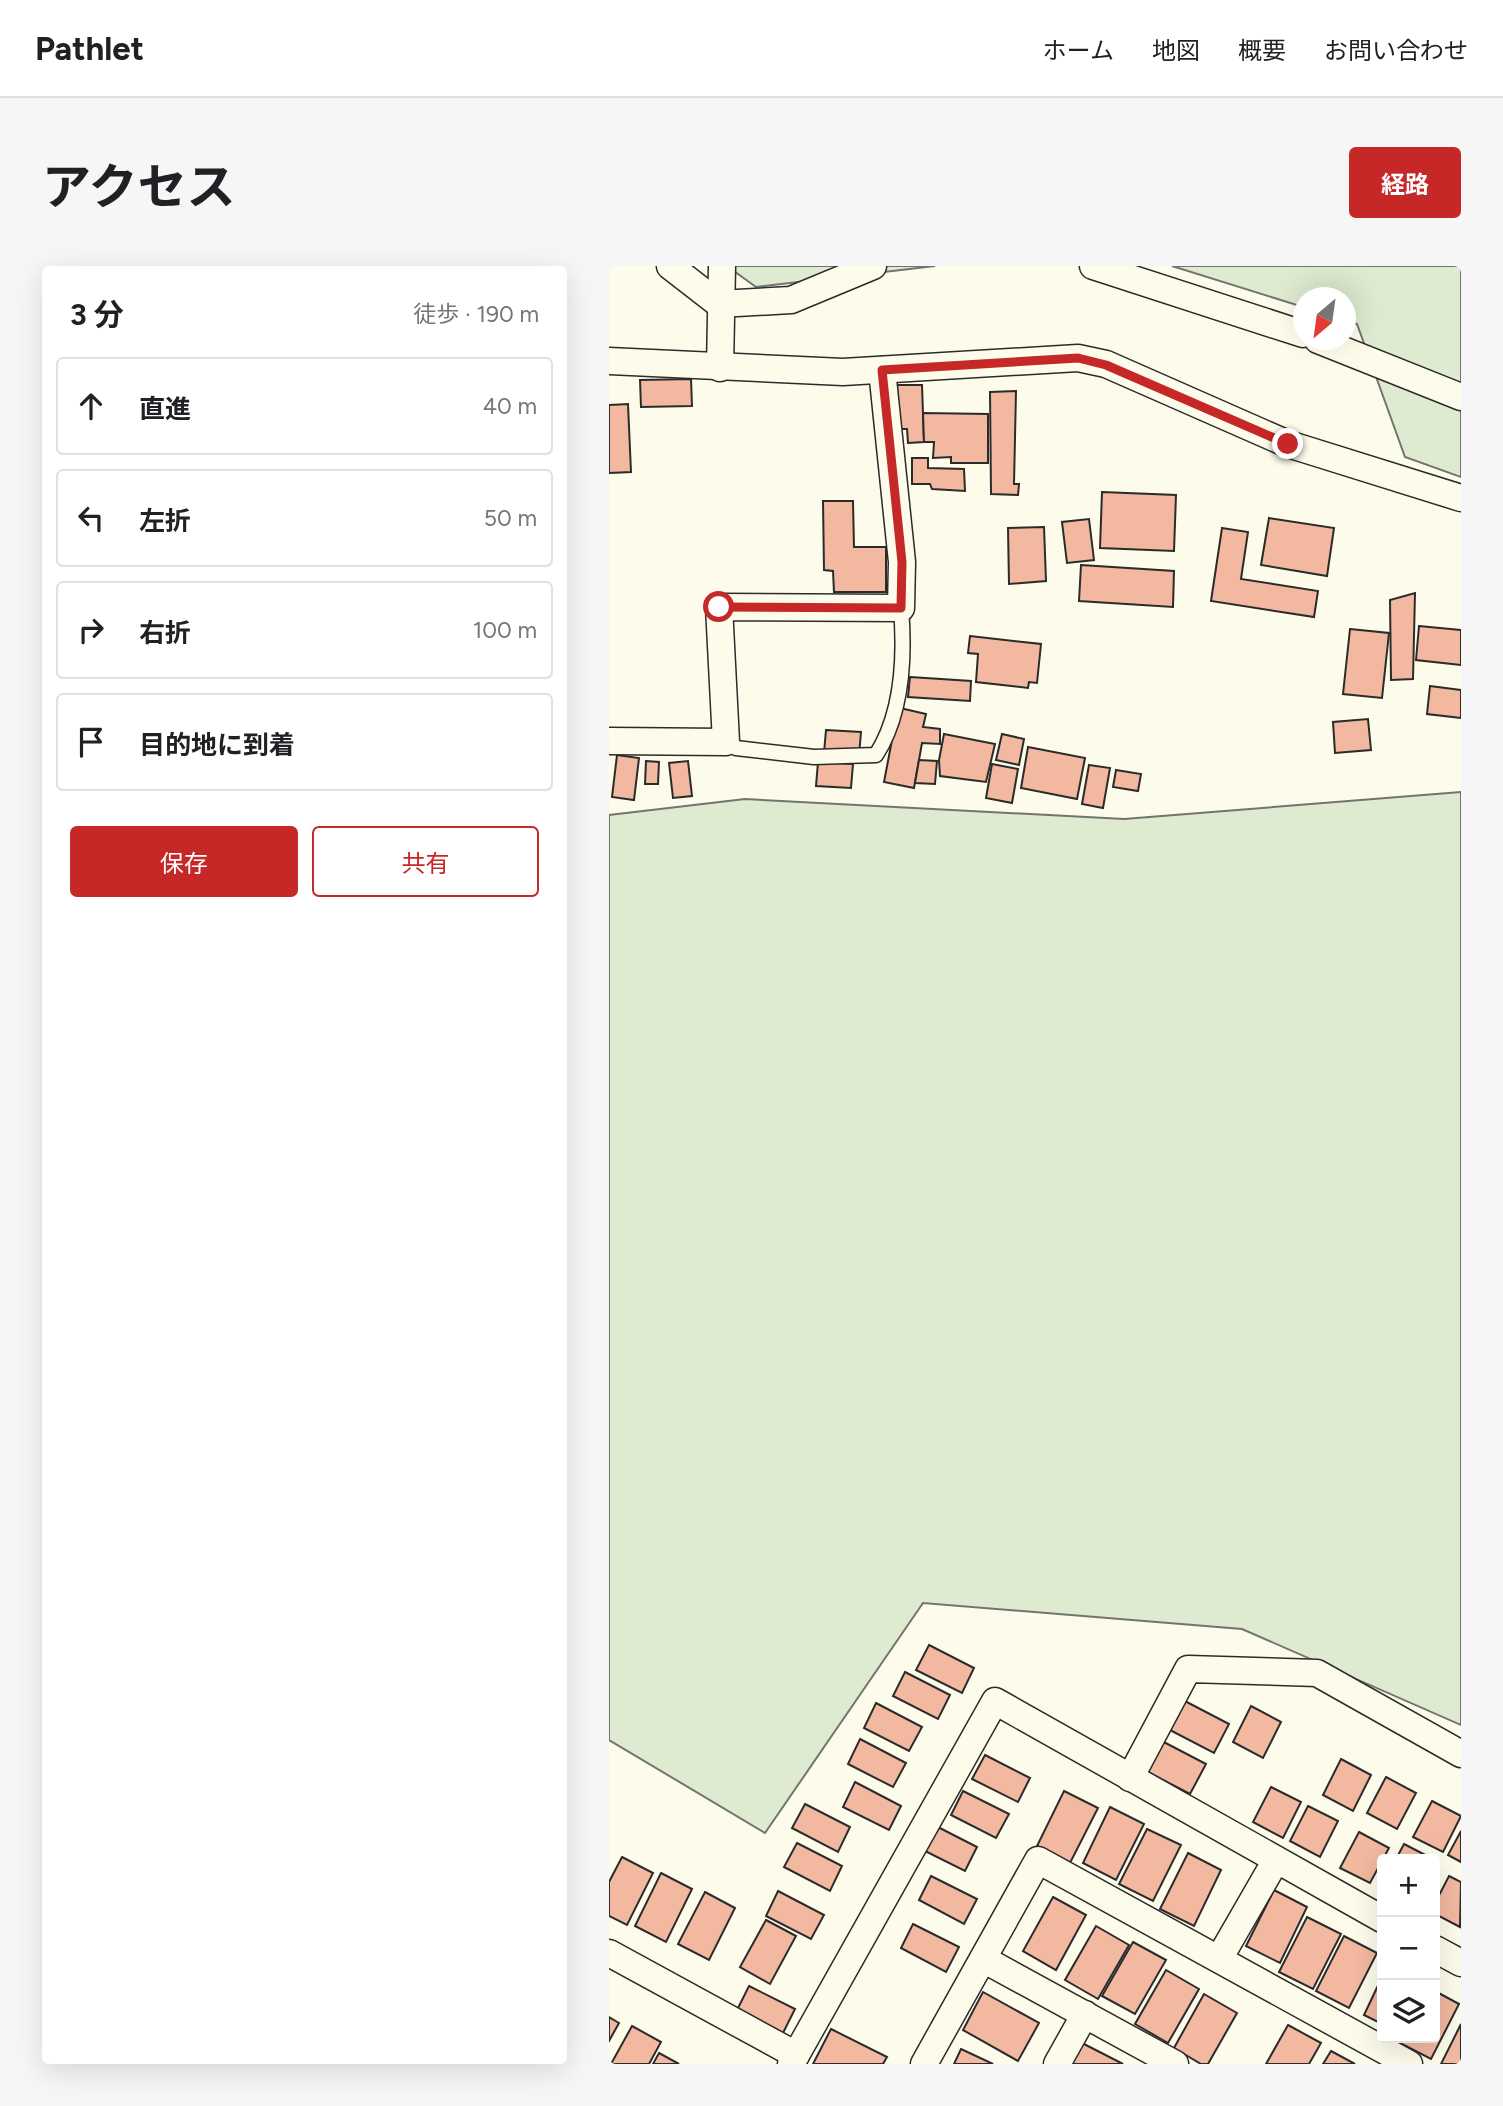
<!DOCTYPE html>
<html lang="ja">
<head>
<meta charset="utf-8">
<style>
  :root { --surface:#fff; --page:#f6f6f6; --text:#202124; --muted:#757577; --line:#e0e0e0; --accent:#c62828 }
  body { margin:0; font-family:Figtree,"Noto Sans JP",sans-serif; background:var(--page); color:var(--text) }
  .controls { position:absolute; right:21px; bottom:21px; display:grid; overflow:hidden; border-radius:7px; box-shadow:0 7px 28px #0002 }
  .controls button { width:63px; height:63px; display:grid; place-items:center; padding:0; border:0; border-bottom:2px solid var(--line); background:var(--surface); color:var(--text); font:35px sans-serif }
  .compass { position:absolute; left:684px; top:21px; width:63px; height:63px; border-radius:50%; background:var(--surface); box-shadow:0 7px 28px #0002; rotate:209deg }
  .stop { position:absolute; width:21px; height:21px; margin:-16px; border:5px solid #c62828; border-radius:50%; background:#fff }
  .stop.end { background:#c62828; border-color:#fff; box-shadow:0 2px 7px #0008 }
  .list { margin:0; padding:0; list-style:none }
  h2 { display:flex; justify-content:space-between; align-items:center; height:91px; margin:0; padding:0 28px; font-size:30px }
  h2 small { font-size:23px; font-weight:400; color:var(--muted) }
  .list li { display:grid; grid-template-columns:46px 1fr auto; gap:21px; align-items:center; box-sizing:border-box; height:98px; margin:0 14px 14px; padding:0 14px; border:2px solid var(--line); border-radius:7px }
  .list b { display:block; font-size:26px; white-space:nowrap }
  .list em { font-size:23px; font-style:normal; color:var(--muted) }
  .actions { display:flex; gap:14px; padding:21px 28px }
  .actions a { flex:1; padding:16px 0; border:2px solid var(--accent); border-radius:7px; text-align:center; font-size:24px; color:var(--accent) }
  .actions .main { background:var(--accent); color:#fff }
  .icon { flex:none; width:38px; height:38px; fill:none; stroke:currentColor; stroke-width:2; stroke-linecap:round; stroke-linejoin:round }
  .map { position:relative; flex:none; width:852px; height:1798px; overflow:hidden; border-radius:7px }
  header { display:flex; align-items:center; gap:42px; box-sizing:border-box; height:98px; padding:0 35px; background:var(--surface); border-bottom:2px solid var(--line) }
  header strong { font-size:33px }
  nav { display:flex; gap:38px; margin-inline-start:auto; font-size:24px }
  .intro { display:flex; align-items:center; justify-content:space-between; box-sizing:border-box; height:168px; padding:0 42px }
  h1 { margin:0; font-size:49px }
  .button { padding:18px 32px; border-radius:7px; background:var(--accent); color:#fff; font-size:24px; font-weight:700 }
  main { display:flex; gap:42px; padding:0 42px }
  aside { flex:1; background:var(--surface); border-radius:7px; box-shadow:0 7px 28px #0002 }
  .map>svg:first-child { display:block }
</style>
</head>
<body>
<header>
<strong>Pathlet</strong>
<nav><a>ホーム</a><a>地図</a><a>概要</a><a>お問い合わせ</a></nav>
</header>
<div class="intro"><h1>アクセス</h1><a class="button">経路</a></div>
<main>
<aside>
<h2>3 分<small>徒歩 · 190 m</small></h2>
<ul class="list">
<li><svg class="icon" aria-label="ahead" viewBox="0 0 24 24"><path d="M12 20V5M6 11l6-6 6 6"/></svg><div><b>直進</b></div><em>40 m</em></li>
<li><svg class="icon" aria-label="left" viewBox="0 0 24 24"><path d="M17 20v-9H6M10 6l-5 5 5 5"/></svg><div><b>左折</b></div><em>50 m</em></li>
<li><svg class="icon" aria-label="right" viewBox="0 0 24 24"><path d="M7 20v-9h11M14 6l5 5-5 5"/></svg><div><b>右折</b></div><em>100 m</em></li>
<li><svg class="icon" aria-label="arrive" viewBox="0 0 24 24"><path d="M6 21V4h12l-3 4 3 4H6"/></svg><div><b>目的地に到着</b></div></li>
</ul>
<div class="actions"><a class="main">保存</a><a>共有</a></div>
</aside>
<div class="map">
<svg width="852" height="1798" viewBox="0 0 852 1798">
  <rect width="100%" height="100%" fill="#fdfbea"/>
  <g fill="#deebd1" stroke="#74746e" stroke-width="2">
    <polygon points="118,0 326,0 147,21"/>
    <polygon points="563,0 852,0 852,211 796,191 748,58 737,54 736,32 694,32 694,41"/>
    <polygon points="852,526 852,1459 633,1363 314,1337 156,1567 0,1474 0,549 136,533 515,553"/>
  </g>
  <g fill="#f2b8a0" stroke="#2b2b2b" stroke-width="2">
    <polygon points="82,113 83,140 32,141 31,114"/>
    <polygon points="288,119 313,119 315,176 299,177 298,163 290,163"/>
    <polygon points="407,125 405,218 410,218 409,229 382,228 381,126"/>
    <polygon points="19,138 22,206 0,207 0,139"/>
    <polygon points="314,147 379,148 379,197 342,197 342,191 324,192 325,176 315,176"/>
    <polygon points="303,192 319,192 319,202 355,203 356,225 323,223 321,218 303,218"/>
    <polygon points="493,226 567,229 565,285 491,282"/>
    <polygon points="214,235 244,235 245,281 277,281 277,326 225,326 224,305 215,304"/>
    <polygon points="660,252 725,262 718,310 652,299"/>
    <polygon points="480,253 485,294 458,297 453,256"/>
    <polygon points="435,261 437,315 400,318 399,262"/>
    <polygon points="613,262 639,266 632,313 709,325 705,351 602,335"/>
    <polygon points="472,299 565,305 564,341 470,335"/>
    <polygon points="806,327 804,413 782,414 781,334"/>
    <polygon points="810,360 852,364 852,399 807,394"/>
    <polygon points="741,363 780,367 773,432 734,428"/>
    <polygon points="361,370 432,378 428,417 420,416 419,422 367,416 369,388 359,387"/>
    <polygon points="301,411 362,415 361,435 299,431"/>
    <polygon points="821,420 852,424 852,452 818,448"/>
    <polygon points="291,442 317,448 314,461 331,463 331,478 313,477 305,522 275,516 287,453"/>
    <polygon points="759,453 762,484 726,487 724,456"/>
    <polygon points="217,464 252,466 250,490 215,487"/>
    <polygon points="335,468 386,478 377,516 331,510 330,494"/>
    <polygon points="393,468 415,473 410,499 387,494"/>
    <polygon points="419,481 476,492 468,533 412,522"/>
    <polygon points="8,489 30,492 25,534 3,531"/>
    <polygon points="310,494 328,495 326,518 306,517"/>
    <polygon points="37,495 50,496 49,518 36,518"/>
    <polygon points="79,495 83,530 64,532 60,497"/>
    <polygon points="209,496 244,498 242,522 207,520"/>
    <polygon points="383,498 409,503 403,537 377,532"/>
    <polygon points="480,499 501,502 494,542 473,538"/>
    <polygon points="507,504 532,508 529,525 504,521"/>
    <polygon points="320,1379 365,1402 353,1427 307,1404"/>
    <polygon points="296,1406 341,1429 329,1453 284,1430"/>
    <polygon points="572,1433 620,1458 605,1487 557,1462"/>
    <polygon points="267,1437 313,1461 300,1485 255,1462"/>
    <polygon points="642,1440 672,1456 654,1492 624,1476"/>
    <polygon points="251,1473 297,1497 284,1521 239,1498"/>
    <polygon points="549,1473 597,1498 581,1528 533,1503"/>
    <polygon points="376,1489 421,1512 409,1536 363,1513"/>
    <polygon points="732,1493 762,1509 744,1545 714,1529"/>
    <polygon points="777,1511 807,1527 788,1563 758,1547"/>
    <polygon points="246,1516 292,1540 280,1564 234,1541"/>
    <polygon points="662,1521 692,1536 674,1572 644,1556"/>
    <polygon points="354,1525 400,1548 387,1572 342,1549"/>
    <polygon points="455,1525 489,1542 461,1597 428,1580"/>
    <polygon points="823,1535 852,1550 834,1586 804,1571"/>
    <polygon points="196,1538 241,1561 229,1586 183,1562"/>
    <polygon points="699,1540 729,1555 711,1591 681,1575"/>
    <polygon points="501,1541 535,1558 507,1614 474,1597"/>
    <polygon points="323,1558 368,1581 356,1605 310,1582"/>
    <polygon points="538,1563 572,1579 544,1635 510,1618"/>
    <polygon points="852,1565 852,1596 839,1589"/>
    <polygon points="750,1566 780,1582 761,1617 731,1602"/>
    <polygon points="188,1577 233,1600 221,1625 175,1601"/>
    <polygon points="795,1578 824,1593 787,1593"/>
    <polygon points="579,1587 612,1604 585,1660 551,1643"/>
    <polygon points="13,1591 44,1607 18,1659 0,1650 0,1616"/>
    <polygon points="52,1607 83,1623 57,1676 26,1660"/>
    <polygon points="322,1610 368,1633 355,1658 310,1634"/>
    <polygon points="840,1610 852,1616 851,1661 826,1648 826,1637"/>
    <polygon points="665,1624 698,1641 671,1697 637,1680"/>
    <polygon points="169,1625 215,1649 202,1673 157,1650"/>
    <polygon points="96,1626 126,1642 100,1694 69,1678"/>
    <polygon points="444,1631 477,1649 447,1704 414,1685"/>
    <polygon points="698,1651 732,1668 704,1723 670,1706"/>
    <polygon points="157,1654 187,1670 161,1718 131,1701"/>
    <polygon points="304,1658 350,1681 337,1706 292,1682"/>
    <polygon points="487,1660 520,1679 489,1733 456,1714"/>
    <polygon points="735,1670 768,1687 740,1742 707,1725"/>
    <polygon points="524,1676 557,1694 526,1748 493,1730"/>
    <polygon points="557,1704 590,1723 559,1777 526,1758"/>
    <polygon points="773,1711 773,1758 755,1749"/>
    <polygon points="140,1720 186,1743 174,1767 128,1744"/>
    <polygon points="826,1725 850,1738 822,1793 789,1776 791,1772 826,1772"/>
    <polygon points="374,1726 430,1757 409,1795 354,1764"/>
    <polygon points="595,1728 628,1747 599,1798 592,1798 565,1782"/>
    <polygon points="0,1751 10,1757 0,1775"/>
    <polygon points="852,1758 852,1798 832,1798"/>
    <polygon points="679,1759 712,1777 700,1798 657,1798"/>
    <polygon points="23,1760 52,1776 40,1798 2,1798"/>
    <polygon points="222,1763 278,1791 274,1798 204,1798"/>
    <polygon points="473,1777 514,1798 462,1798"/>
    <polygon points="352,1783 384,1798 345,1798"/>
    <polygon points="722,1785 746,1798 714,1798"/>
    <polygon points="50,1787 70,1798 44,1798"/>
  </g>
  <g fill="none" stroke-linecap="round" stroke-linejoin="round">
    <defs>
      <path id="lane" d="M117,476L127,482L205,491L267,489C294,447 296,390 292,342"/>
      <g id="street">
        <polyline points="61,0 110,38 182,34 264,0"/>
        <polyline points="484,0 694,68"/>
        <polyline points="709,74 852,131"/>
        <polyline points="0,95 234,106 469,92 497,98 679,178 852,232"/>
        <polyline points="111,102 113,0"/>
        <polyline points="0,475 117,476 110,341 292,342 293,296 273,104"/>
        <polyline points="521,1512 579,1403 708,1407 852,1488"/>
        <polyline points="826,1683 852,1697"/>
        <polyline points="0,1687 187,1789"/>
        <polyline points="374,1693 566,1798"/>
        <polyline points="610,1693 667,1594"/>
        <polyline points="182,1798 386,1435 773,1653"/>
        <polyline points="315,1798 429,1594 800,1798"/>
        <polyline points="448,1798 476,1748"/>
      </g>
    </defs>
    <use href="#lane" stroke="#2b2b2b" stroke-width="17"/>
    <use href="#street" stroke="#2b2b2b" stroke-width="29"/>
    <use href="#lane" stroke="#fdfbea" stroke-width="14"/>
    <use href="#street" stroke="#fdfbea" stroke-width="26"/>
  </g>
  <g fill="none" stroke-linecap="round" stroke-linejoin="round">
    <polyline stroke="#c62828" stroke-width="9" points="110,341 292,342 293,296 273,104 469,92 497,99 679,178"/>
  </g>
</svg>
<div class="controls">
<button>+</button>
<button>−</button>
<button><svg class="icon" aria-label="layers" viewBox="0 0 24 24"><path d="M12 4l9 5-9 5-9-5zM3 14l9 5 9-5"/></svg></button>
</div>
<svg class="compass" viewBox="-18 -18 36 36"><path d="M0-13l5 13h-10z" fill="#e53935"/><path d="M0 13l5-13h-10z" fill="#757577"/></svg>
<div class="stop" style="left:110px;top:341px"></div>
<div class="stop end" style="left:679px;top:178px"></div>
</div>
</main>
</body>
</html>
